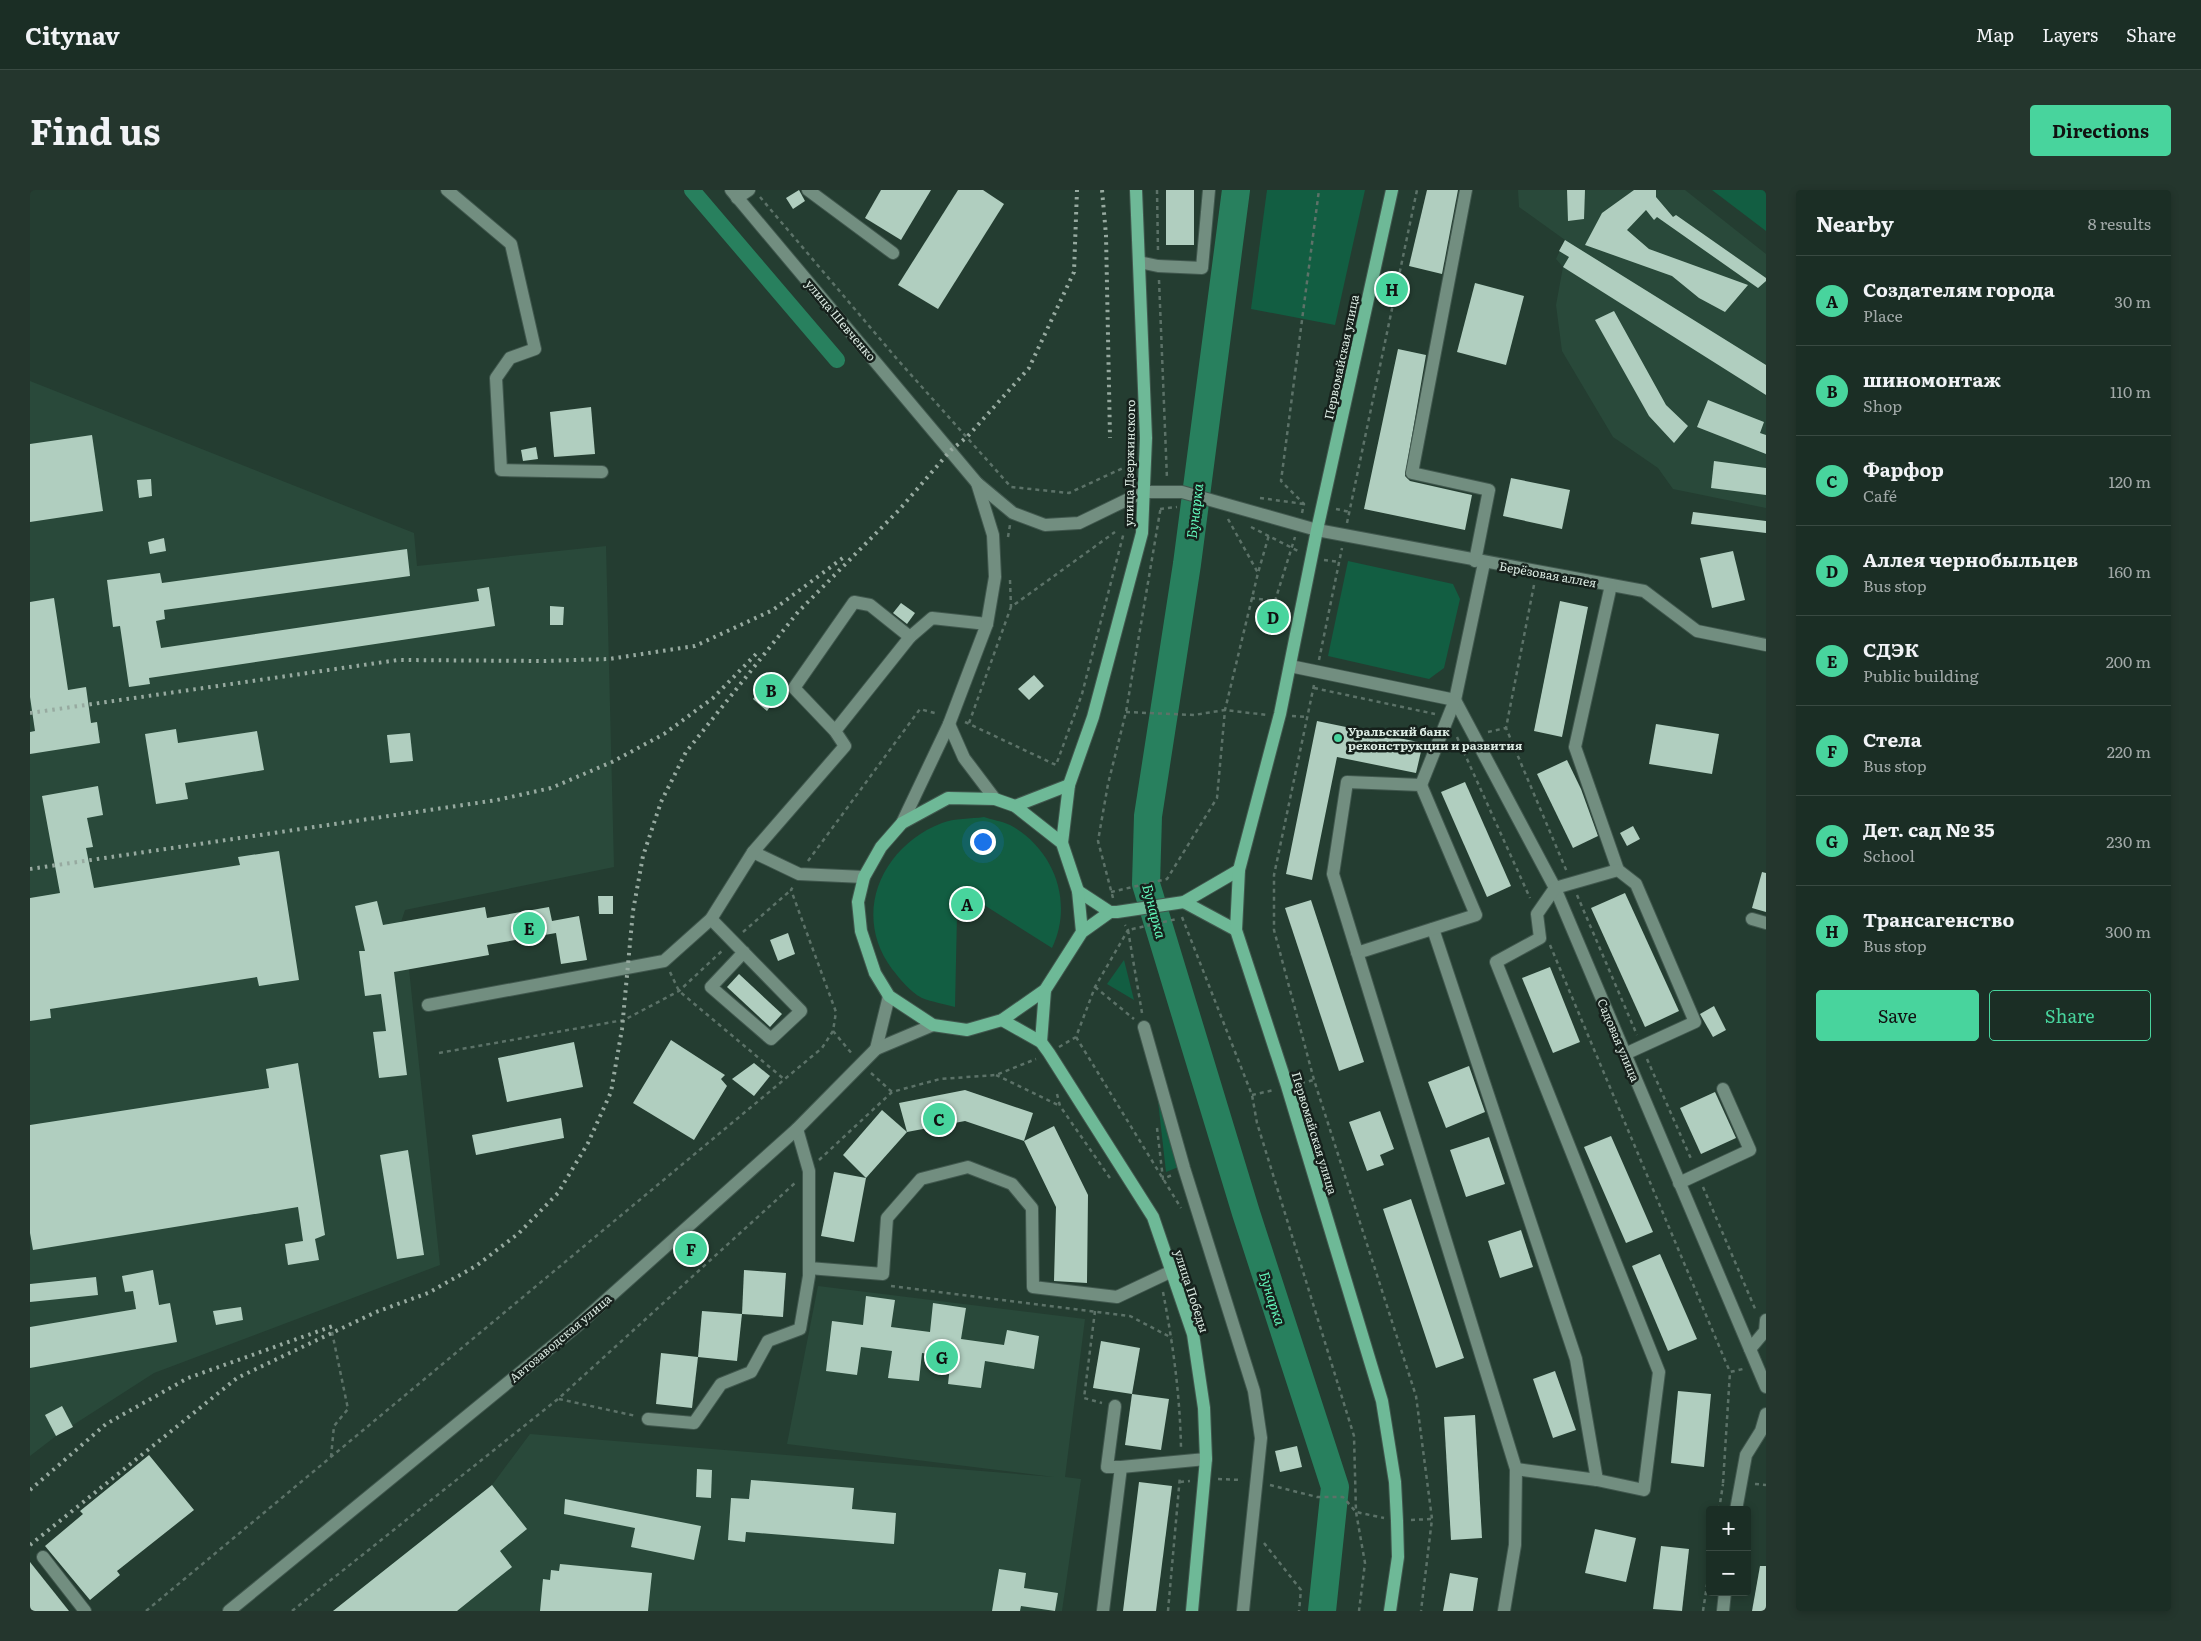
<!DOCTYPE html>
<html lang="en">
<head>
<meta charset="utf-8">
<style>
  :root { --surface:#1b2e25; --page:#24362d; --text:#f1f3f6; --muted:#a0a8a7; --line:#394a42; --accent:#48d49d }
  body { margin:0; font-family:Literata,serif; background:var(--page); color:var(--text) }
  .controls { position:absolute; right:15px; bottom:15px; display:grid; overflow:hidden; border-radius:5px; box-shadow:0 2px 8px #0003 }
  .controls button { width:45px; height:45px; display:grid; place-items:center; padding:0; border:0; border-bottom:1px solid var(--line); background:var(--surface); color:var(--text); font:25px sans-serif }
  .you { position:absolute; left:952px; top:651px; width:18px; height:18px; margin:-12px; border:4px solid #fff; border-radius:50%; background:#1a73e8; box-shadow:0 0 0 8px #1a73e833 }
  .badge { display:grid; place-items:center; width:32px; height:32px; border-radius:50%; background:var(--accent); color:#111; font-size:16px; font-weight:700 }
  .pin { position:absolute; translate:-50% -50%; border:2px solid #fff; box-shadow:0 1px 5px #0006 }
  .list { margin:0; padding:0; list-style:none }
  h2 { display:flex; justify-content:space-between; align-items:center; height:65px; margin:0; padding:0 20px; font-size:21px }
  h2 small { font-size:16px; font-weight:400; color:var(--muted) }
  .list li { display:grid; grid-template-columns:32px 1fr auto; gap:15px; align-items:center; box-sizing:border-box; height:90px; padding:0 20px; border-top:1px solid var(--line) }
  .list b { display:block; font-size:19px; white-space:nowrap }
  .list p { margin:0; font-size:16px; white-space:nowrap; color:var(--muted) }
  .list em { font-size:16px; font-style:normal; color:var(--muted) }
  .actions { display:flex; gap:10px; padding:15px 20px }
  .actions a { flex:1; padding:11px 0; border:1px solid var(--accent); border-radius:5px; text-align:center; font-size:18px; color:var(--accent) }
  .actions .main { background:var(--accent); color:#111 }
  .map { position:relative; flex:none; width:1736px; height:1421px; overflow:hidden; border-radius:5px }
  header { display:flex; align-items:center; gap:30px; box-sizing:border-box; height:70px; padding:0 25px; background:var(--surface); border-bottom:1px solid var(--line) }
  header strong { font-size:24px }
  nav { display:flex; gap:28px; margin-inline-start:auto; font-size:18px }
  .intro { display:flex; align-items:center; justify-content:space-between; box-sizing:border-box; height:120px; padding:0 30px }
  h1 { margin:0; font-size:35px }
  .button { padding:12px 22px; border-radius:5px; background:var(--accent); color:#111; font-size:18px; font-weight:700 }
  main { display:flex; gap:30px; padding:0 30px }
  aside { flex:1; background:var(--surface); border-radius:5px; box-shadow:0 2px 8px #0003 }
  .map>svg:first-child { display:block }
</style>
</head>
<body>
<header>
<strong>Citynav</strong>
<nav><a>Map</a><a>Layers</a><a>Share</a></nav>
</header>
<div class="intro"><h1>Find us</h1><a class="button">Directions</a></div>
<main>
<div class="map">
<svg width="1736" height="1421" viewBox="0 0 1736 1421">
  <rect width="100%" height="100%" fill="#243d31"/>
  <g fill="#29493a">
    <polygon points="1488,0 1655,0 1736,64 1736,318 1643,299 1628,278 1583,247 1532,161 1526,115 1533,77 1526,69 1535,50 1489,17"/>
    <polygon points="0,191 384,343 387,376 576,356 584,677 375,720 371,732 379,779 410,1075 124,1183 26,1246 0,1266"/>
    <polygon points="788,1096 1055,1129 1035,1287 1051,1289 1032,1421 303,1421 462,1295 500,1244 1024,1287 757,1254"/>
  </g>
  <g fill="#125e42">
    <polygon points="1237,0 1335,0 1305,135 1221,119"/>
    <polygon points="1682,0 1736,0 1736,41"/>
    <polygon points="1318,371 1423,394 1430,409 1414,478 1399,489 1298,466"/>
    <path d="M954,627C962,630 972,631 980,635C1024,659 1044,712 1022,758L951,713L947,704L923,716L927,725L925,817C915,814 902,812 892,808C880,802 870,789 862,779C821,724 852,656 912,633C924,628 941,629 954,627Z"/>
    <polygon points="1094,770 1104,810 1077,794"/>
    <polygon points="1127,902 1151,976 1136,982"/>
  </g>
  <g fill="none" stroke-linecap="round" stroke-linejoin="round">
    <polyline stroke="#28805e" stroke-width="16" points="662,0 807,170"/>
    <polyline stroke="#28805e" stroke-width="28" points="1206,0 1157,374 1118,626 1116,694 1216,1023 1305,1297 1292,1421"/>
  </g>
  <g fill="#b0cebf">
    <polygon points="769,0 775,11 763,19 756,8"/>
    <polygon points="851,0 901,0 871,50 835,28"/>
    <polygon points="928,0 953,0 974,14 908,119 868,95"/>
    <rect x="1136" y="0" width="28" height="55"/>
    <polygon points="1397,0 1428,0 1412,84 1379,76"/>
    <polygon points="1537,0 1555,0 1554,29 1538,31"/>
    <polygon points="1604,0 1626,0 1626,7 1643,27 1646,25 1736,88 1736,91 1728,98 1627,27 1624,30 1616,20 1597,40 1619,59 1718,95 1695,122 1669,108 1642,86 1555,55 1572,23"/>
    <polygon points="1535,50 1736,175 1736,205 1533,77 1539,67 1529,61"/>
    <polygon points="1445,93 1494,106 1476,175 1427,162"/>
    <polygon points="1584,121 1636,215 1658,236 1644,253 1619,226 1565,130"/>
    <polygon points="1368,159 1396,165 1375,286 1380,291 1442,305 1435,340 1334,319"/>
    <polygon points="1678,210 1734,232 1730,243 1736,245 1736,264 1667,237"/>
    <polygon points="561,217 565,264 524,267 520,222"/>
    <polygon points="62,245 73,321 0,332 0,254"/>
    <polygon points="506,257 508,269 493,271 491,260"/>
    <polygon points="1684,271 1736,278 1736,305 1681,298"/>
    <polygon points="1481,288 1540,300 1532,339 1473,326"/>
    <polygon points="121,289 122,306 109,308 107,290"/>
    <polygon points="1663,322 1736,331 1736,343 1661,334"/>
    <polygon points="134,348 136,361 120,364 118,352"/>
    <polygon points="377,359 380,386 134,420 135,429 126,431 131,458 449,411 447,399 459,397 465,436 119,488 120,494 99,497 90,436 83,437 77,390 130,383 132,393"/>
    <polygon points="1703,361 1715,410 1682,418 1670,368"/>
    <polygon points="24,408 38,500 56,497 61,533 67,532 70,553 0,564 0,542 5,541 0,507 0,412"/>
    <polygon points="1530,411 1558,417 1532,547 1504,541"/>
    <polygon points="871,413 885,423 877,434 863,423"/>
    <polygon points="520,416 534,417 533,435 520,435"/>
    <polygon points="1004,485 1014,496 999,510 988,499"/>
    <polygon points="732,497 746,508 737,521 723,509"/>
    <polygon points="1287,531 1393,553 1386,583 1307,567 1282,690 1256,684"/>
    <polygon points="1626,534 1689,544 1682,584 1619,574"/>
    <polygon points="146,539 148,553 227,541 234,580 155,593 158,609 126,614 115,544"/>
    <polygon points="380,543 383,571 360,573 357,545"/>
    <polygon points="1537,570 1551,599 1568,646 1543,658 1507,584"/>
    <polygon points="1435,592 1481,696 1457,707 1411,602"/>
    <polygon points="68,596 73,625 57,628 63,657 56,658 64,698 210,675 208,667 249,661 269,790 229,796 227,787 20,819 21,828 0,831 0,708 30,703 12,606"/>
    <polygon points="1603,636 1610,649 1597,656 1590,643"/>
    <polygon points="1732,682 1736,683 1736,722 1722,718"/>
    <polygon points="1595,703 1649,821 1615,837 1561,718"/>
    <polygon points="568,706 583,706 583,724 569,724"/>
    <polygon points="1281,710 1334,872 1309,881 1255,718"/>
    <polygon points="347,711 353,735 455,717 457,728 519,717 522,731 549,726 557,770 531,774 526,743 457,755 459,765 364,782 377,885 349,888 343,842 356,841 351,804 335,806 329,761 335,761 325,716"/>
    <polygon points="758,743 765,764 748,771 740,750"/>
    <polygon points="1520,777 1550,852 1523,863 1492,788"/>
    <polygon points="709,784 752,824 740,837 697,797"/>
    <polygon points="1684,816 1696,840 1683,847 1670,824"/>
    <polygon points="641,850 695,885 691,889 697,896 664,950 603,913"/>
    <polygon points="544,852 553,897 477,912 468,868"/>
    <polygon points="268,873 295,1045 285,1049 289,1070 258,1075 255,1054 273,1051 268,1017 3,1060 0,1043 0,935 239,898 236,879"/>
    <polygon points="724,873 740,886 724,906 702,889"/>
    <polygon points="1439,876 1455,922 1416,938 1398,892"/>
    <polygon points="935,900 1003,923 994,951 935,931 877,942 869,913"/>
    <polygon points="1685,902 1706,948 1671,964 1650,918"/>
    <polygon points="852,920 877,942 836,988 813,965"/>
    <polygon points="1350,921 1364,959 1350,965 1354,975 1337,981 1319,932"/>
    <polygon points="531,928 534,948 446,965 442,945"/>
    <polygon points="1024,936 1058,1005 1057,1093 1024,1091 1026,1017 994,951"/>
    <polygon points="1581,946 1623,1042 1596,1053 1554,957"/>
    <polygon points="1459,947 1475,994 1436,1007 1420,960"/>
    <polygon points="378,960 394,1065 367,1069 350,965"/>
    <polygon points="804,982 836,988 824,1052 791,1046"/>
    <polygon points="1381,1009 1434,1168 1406,1178 1353,1019"/>
    <polygon points="1491,1040 1503,1077 1470,1088 1458,1051"/>
    <polygon points="1630,1064 1667,1149 1638,1161 1602,1076"/>
    <polygon points="123,1080 129,1115 140,1113 147,1152 0,1178 0,1137 106,1119 103,1101 95,1102 92,1086"/>
    <polygon points="714,1080 756,1083 753,1127 712,1124"/>
    <polygon points="66,1087 68,1105 0,1112 0,1094"/>
    <polygon points="836,1106 865,1110 861,1137 900,1142 903,1113 936,1118 931,1149 974,1155 977,1140 1009,1146 1004,1179 955,1171 951,1198 918,1194 921,1167 892,1163 889,1191 858,1188 862,1161 831,1157 827,1185 796,1181 802,1131 833,1135"/>
    <polygon points="211,1117 213,1130 186,1135 183,1121"/>
    <polygon points="672,1121 712,1124 707,1171 668,1167"/>
    <polygon points="1071,1151 1110,1158 1102,1204 1063,1198"/>
    <polygon points="631,1163 668,1167 662,1218 626,1214"/>
    <polygon points="1525,1181 1546,1240 1523,1248 1503,1189"/>
    <polygon points="1648,1201 1681,1204 1674,1277 1641,1273"/>
    <polygon points="1102,1204 1139,1209 1131,1260 1095,1255"/>
    <polygon points="32,1216 43,1237 26,1246 15,1225"/>
    <polygon points="1445,1225 1452,1348 1421,1350 1414,1227"/>
    <polygon points="1267,1256 1272,1277 1250,1282 1245,1261"/>
    <polygon points="119,1265 164,1320 87,1381 90,1385 60,1410 15,1356 53,1324 50,1321"/>
    <polygon points="667,1279 682,1280 681,1308 666,1307"/>
    <polygon points="721,1290 824,1298 822,1319 866,1323 864,1354 716,1342 715,1352 698,1350 701,1308 719,1309"/>
    <polygon points="1109,1292 1142,1296 1126,1421 1093,1421"/>
    <polygon points="462,1295 497,1339 470,1361 482,1377 427,1421 303,1421"/>
    <polygon points="535,1309 671,1336 664,1370 601,1357 605,1338 534,1324"/>
    <polygon points="1565,1339 1606,1348 1596,1392 1555,1383"/>
    <polygon points="1631,1356 1659,1359 1652,1421 1623,1419"/>
    <polygon points="0,1372 39,1421 0,1421"/>
    <polygon points="530,1374 622,1383 618,1421 510,1421 513,1389 520,1390 521,1380 529,1381"/>
    <polygon points="1730,1376 1736,1376 1736,1421 1722,1421"/>
    <polygon points="969,1379 996,1383 994,1398 1028,1403 1025,1421 991,1416 990,1421 962,1421"/>
    <polygon points="1420,1383 1448,1388 1443,1421 1413,1421"/>
  </g>
  <g fill="none" stroke-linecap="round" stroke-linejoin="round">
    <defs>
      <g id="minor">
        <polyline points="417,0 481,54 505,159 480,168 466,188 471,280 572,282"/>
        <polyline points="701,0 947,293 983,323 1015,335 1049,333 1113,302 1152,302 1287,340 1614,401 1667,441 1736,455"/>
        <polyline points="778,0 863,63"/>
        <polyline points="1436,0 1382,283 1459,300 1445,371"/>
        <polyline points="707,8 719,0"/>
        <polyline points="1109,72 1128,76 1172,78 1179,0"/>
        <polyline points="1581,395 1545,557 1588,680"/>
        <polyline points="880,447 902,428 957,434"/>
        <polyline points="1260,476 1425,510"/>
        <polyline points="1425,510 1525,698 1736,1197"/>
        <polyline points="919,534 934,568 965,609"/>
        <polyline points="1391,595 1425,510 1454,373"/>
        <polyline points="872,633 919,534 957,434 965,387 963,345 947,293"/>
        <polyline points="723,662 769,684 834,687"/>
        <polyline points="681,729 771,821 741,849 681,797 714,762"/>
        <polyline points="1722,729 1736,733"/>
        <polyline points="1403,739 1546,1169 1567,1290 1486,1279"/>
        <polyline points="1327,763 1446,725 1391,595 1317,592 1303,684 1486,1279 1485,1355 1474,1421"/>
        <polyline points="398,815 634,771 681,729 723,662 815,556 805,541 764,498 824,412 840,415 880,447 805,541"/>
        <polyline points="1114,837 1154,978 1224,1201 1231,1248 1213,1421"/>
        <polyline points="846,859 859,806"/>
        <polyline points="1649,993 1720,960 1693,899"/>
        <polyline points="779,1078 853,1084 857,1028 891,989 938,977 982,994 1002,1018 1003,1097 1087,1107 1142,1081"/>
        <polyline points="1720,1159 1735,1141 1736,1130"/>
        <polyline points="1085,1216 1077,1277 1091,1277 1176,1269"/>
        <polyline points="618,1229 664,1233 691,1194 721,1182 738,1151 770,1139 779,1086 779,981 767,939"/>
        <polyline points="1567,1290 1614,1300 1629,1182 1466,772 1510,748 1507,724 1525,698 1588,680 1606,694 1665,832 1595,864"/>
        <polyline points="1706,1320 1716,1265 1731,1241 1736,1224"/>
        <polyline points="13,1367 55,1421"/>
        <polyline points="199,1421 547,1136 767,939 846,859 903,835"/>
        <polyline points="1073,1421 1091,1277"/>
        <polyline points="1693,1421 1695,1402"/>
      </g>
      <g id="major">
        <polyline points="985,616 1039,595"/>
        <polyline points="1032,653 1039,595 1063,527 1112,343 1116,248 1106,0"/>
        <polyline points="1048,701 1080,722 1087,722 1154,712 1209,680"/>
        <polyline points="1154,712 1206,740"/>
        <polyline points="1052,742 1048,701 1032,653 985,616 965,609 918,608 872,633 851,657 834,687 828,712 831,741 845,783 859,806 903,835 937,840 972,830 1015,800 1052,742 1080,722"/>
        <polyline points="972,830 1011,852 1019,863 1123,1027 1163,1144 1174,1218 1176,1269 1162,1421"/>
        <polyline points="1011,852 1015,800"/>
        <polyline points="1360,1421 1368,1367 1367,1331 1365,1292 1352,1211 1257,896 1206,740 1209,680 1250,524 1287,340 1362,0"/>
      </g>
    </defs>
    <use href="#minor" stroke="#41584e" stroke-width="14"/>
    <use href="#major" stroke="#41584e" stroke-width="14"/>
    <g stroke="#5c7268" stroke-width="2.5" stroke-dasharray="4 4" stroke-linecap="butt">
      <polyline points="1127,0 1128,62"/>
      <polyline points="730,7 867,169 981,297 1039,303 1093,278"/>
      <polyline points="1129,90 1137,289"/>
      <polyline points="1230,308 1274,314"/>
      <polyline points="1130,319 1147,317"/>
      <polyline points="1306,319 1320,322"/>
      <polyline points="1272,323 1274,314 1251,291 1289,0"/>
      <polyline points="1198,329 1228,383"/>
      <polyline points="1317,333 1387,0"/>
      <polyline points="1221,337 1270,362"/>
      <polyline points="978,347 980,335"/>
      <polyline points="1294,370 1309,372"/>
      <polyline points="980,390 981,417"/>
      <polyline points="1504,395 1476,538 1537,682"/>
      <polyline points="1221,408 1245,411 1265,347"/>
      <polyline points="1289,470 1312,358"/>
      <polyline points="1284,495 1244,685 1244,740 1284,890 1386,1206 1402,1329 1391,1421"/>
      <polyline points="1284,498 1405,524"/>
      <polyline points="1096,522 1164,525 1195,520 1237,525"/>
      <polyline points="1262,526 1277,527"/>
      <polyline points="935,532 1026,575 1052,504 1094,342"/>
      <polyline points="939,533 981,417 1085,342"/>
      <polyline points="1458,542 1476,538"/>
      <polyline points="1427,547 1500,708"/>
      <polyline points="778,671 890,519 908,524"/>
      <polyline points="1081,702 1137,689 1187,608 1195,520 1228,383 1239,345"/>
      <polyline points="1547,705 1607,845"/>
      <polyline points="1083,708 1068,651 1078,594 1096,522 1131,316"/>
      <polyline points="1152,727 1222,905 1227,933 1324,1246 1326,1322 1335,1373 1329,1421"/>
      <polyline points="713,742 761,700"/>
      <polyline points="1520,755 1700,1182"/>
      <polyline points="640,782 649,801 755,890"/>
      <polyline points="1065,797 1104,829"/>
      <polyline points="1112,823 1098,740 1147,729"/>
      <polyline points="803,841 823,865"/>
      <polyline points="1046,847 1151,1018"/>
      <polyline points="1029,857 1046,847 1065,797 1098,740 1095,735"/>
      <polyline points="409,863 594,830 649,801 694,759"/>
      <polyline points="1617,869 1662,971"/>
      <polyline points="841,883 862,902"/>
      <polyline points="966,885 1030,916"/>
      <polyline points="1271,893 1284,890"/>
      <polyline points="1027,904 1030,916 1082,991"/>
      <polyline points="1222,905 1244,900"/>
      <polyline points="1127,938 1133,989 1142,985"/>
      <polyline points="789,970 862,902 910,889 966,885 1006,869"/>
      <polyline points="1673,997 1726,1121"/>
      <polyline points="861,1096 1100,1126 1142,1148"/>
      <path d="M1133,1102C1143,1154 1150,1205 1151,1258"/>
      <polyline points="1065,1121 1054,1208 1072,1213"/>
      <polyline points="529,1209 606,1226"/>
      <polyline points="301,1267 304,1236 318,1219 302,1142"/>
      <polyline points="1188,1289 1212,1290"/>
      <polyline points="1150,1292 1160,1291"/>
      <polyline points="1693,1293 1700,1182 1713,1179"/>
      <polyline points="1725,1294 1736,1295"/>
      <polyline points="1240,1295 1287,1307 1313,1307 1326,1322 1354,1328"/>
      <polyline points="1689,1320 1693,1294"/>
      <polyline points="1381,1330 1402,1329"/>
      <polyline points="1234,1353 1271,1400 1269,1421"/>
      <polyline points="116,1421 792,858 803,841 806,822 761,700 764,695"/>
      <polyline points="262,1421 528,1209 765,993"/>
      <polyline points="1138,1421 1150,1286"/>
      <polyline points="1673,1421 1680,1376"/>
    </g>
    <use href="#minor" stroke="#728e80" stroke-width="12"/>
    <use href="#major" stroke="#6eb997" stroke-width="12"/>
    <g stroke="#97aaa0" stroke-width="4" stroke-dasharray="2.5 5" stroke-linecap="butt">
      <polyline points="1072,0 1076,45 1080,248"/>
      <polyline points="0,523 368,470 514,471 579,469 665,456 743,420 814,367"/>
      <polyline points="0,679 467,610 521,598 582,572 634,544 683,508 729,461"/>
      <polyline points="0,1300 76,1234 158,1188 303,1136"/>
      <polyline points="0,1355 207,1188 346,1122 398,1103 446,1076 489,1043 528,1003 558,953 581,902 592,839 603,721 613,666 631,612 656,562 768,422 869,320 921,260 937,247 999,178 1044,82 1047,0"/>
    </g>
  </g>
  <circle fill="#48d49d" stroke="#16211c" stroke-width="2" cx="1308" cy="548" r="5"/>
  <g text-anchor="middle" dominant-baseline="central" stroke-width="5" stroke-linejoin="round" paint-order="stroke">
    <g font-size="12" fill="#dcebe3" stroke="#16211c">
      <text transform="translate(811 130) rotate(50)">улица Шевченко</text>
      <text transform="translate(1311 167) rotate(-78)">Первомайская улица</text>
      <text transform="translate(1099 273) rotate(-89)">улица Дзержинского</text>
      <text transform="translate(1518 384) rotate(10)">Берёзовая аллея</text>
      <text transform="translate(1589 850) rotate(67)">Садовая улица</text>
      <text transform="translate(1285 943) rotate(73)">Первомайская улица</text>
      <text transform="translate(1162 1101) rotate(72)">улица Победы</text>
      <text transform="translate(530 1148) rotate(-40)">Автозаводская улица</text>
    </g>
    <g font-size="12" font-weight="bold" fill="#dcebe3" stroke="#16211c" text-anchor="start">
      <text x="1318" y="541">Уральский банк<tspan x="1318" dy="14">реконструкции и развития</tspan></text>
    </g>
    <g font-size="14" font-style="italic" fill="#63f9bc" stroke="#16211c">
      <text transform="translate(1164 321) rotate(-83)">Бунарка</text>
      <text transform="translate(1125 721) rotate(75)">Бунарка</text>
      <text transform="translate(1243 1108) rotate(72)">Бунарка</text>
    </g>
  </g>
</svg>
<div class="controls">
<button>+</button>
<button>−</button>
</div>
<div class="you"></div>
<div class="pin badge" style="left:937px;top:714px">A</div>
<div class="pin badge" style="left:741px;top:500px">B</div>
<div class="pin badge" style="left:909px;top:929px">C</div>
<div class="pin badge" style="left:1243px;top:427px">D</div>
<div class="pin badge" style="left:499px;top:738px">E</div>
<div class="pin badge" style="left:661px;top:1059px">F</div>
<div class="pin badge" style="left:912px;top:1167px">G</div>
<div class="pin badge" style="left:1362px;top:99px">H</div>
</div>
<aside>
<h2>Nearby<small>8 results</small></h2>
<ul class="list">
<li><span class="badge">A</span><div><b>Создателям города</b><p>Place</p></div><em>30 m</em></li>
<li><span class="badge">B</span><div><b>шиномонтаж</b><p>Shop</p></div><em>110 m</em></li>
<li><span class="badge">C</span><div><b>Фарфор</b><p>Café</p></div><em>120 m</em></li>
<li><span class="badge">D</span><div><b>Аллея чернобыльцев</b><p>Bus stop</p></div><em>160 m</em></li>
<li><span class="badge">E</span><div><b>СДЭК</b><p>Public building</p></div><em>200 m</em></li>
<li><span class="badge">F</span><div><b>Стела</b><p>Bus stop</p></div><em>220 m</em></li>
<li><span class="badge">G</span><div><b>Дет. сад № 35</b><p>School</p></div><em>230 m</em></li>
<li><span class="badge">H</span><div><b>Трансагенство</b><p>Bus stop</p></div><em>300 m</em></li>
</ul>
<div class="actions"><a class="main">Save</a><a>Share</a></div>
</aside>
</main>
</body>
</html>
